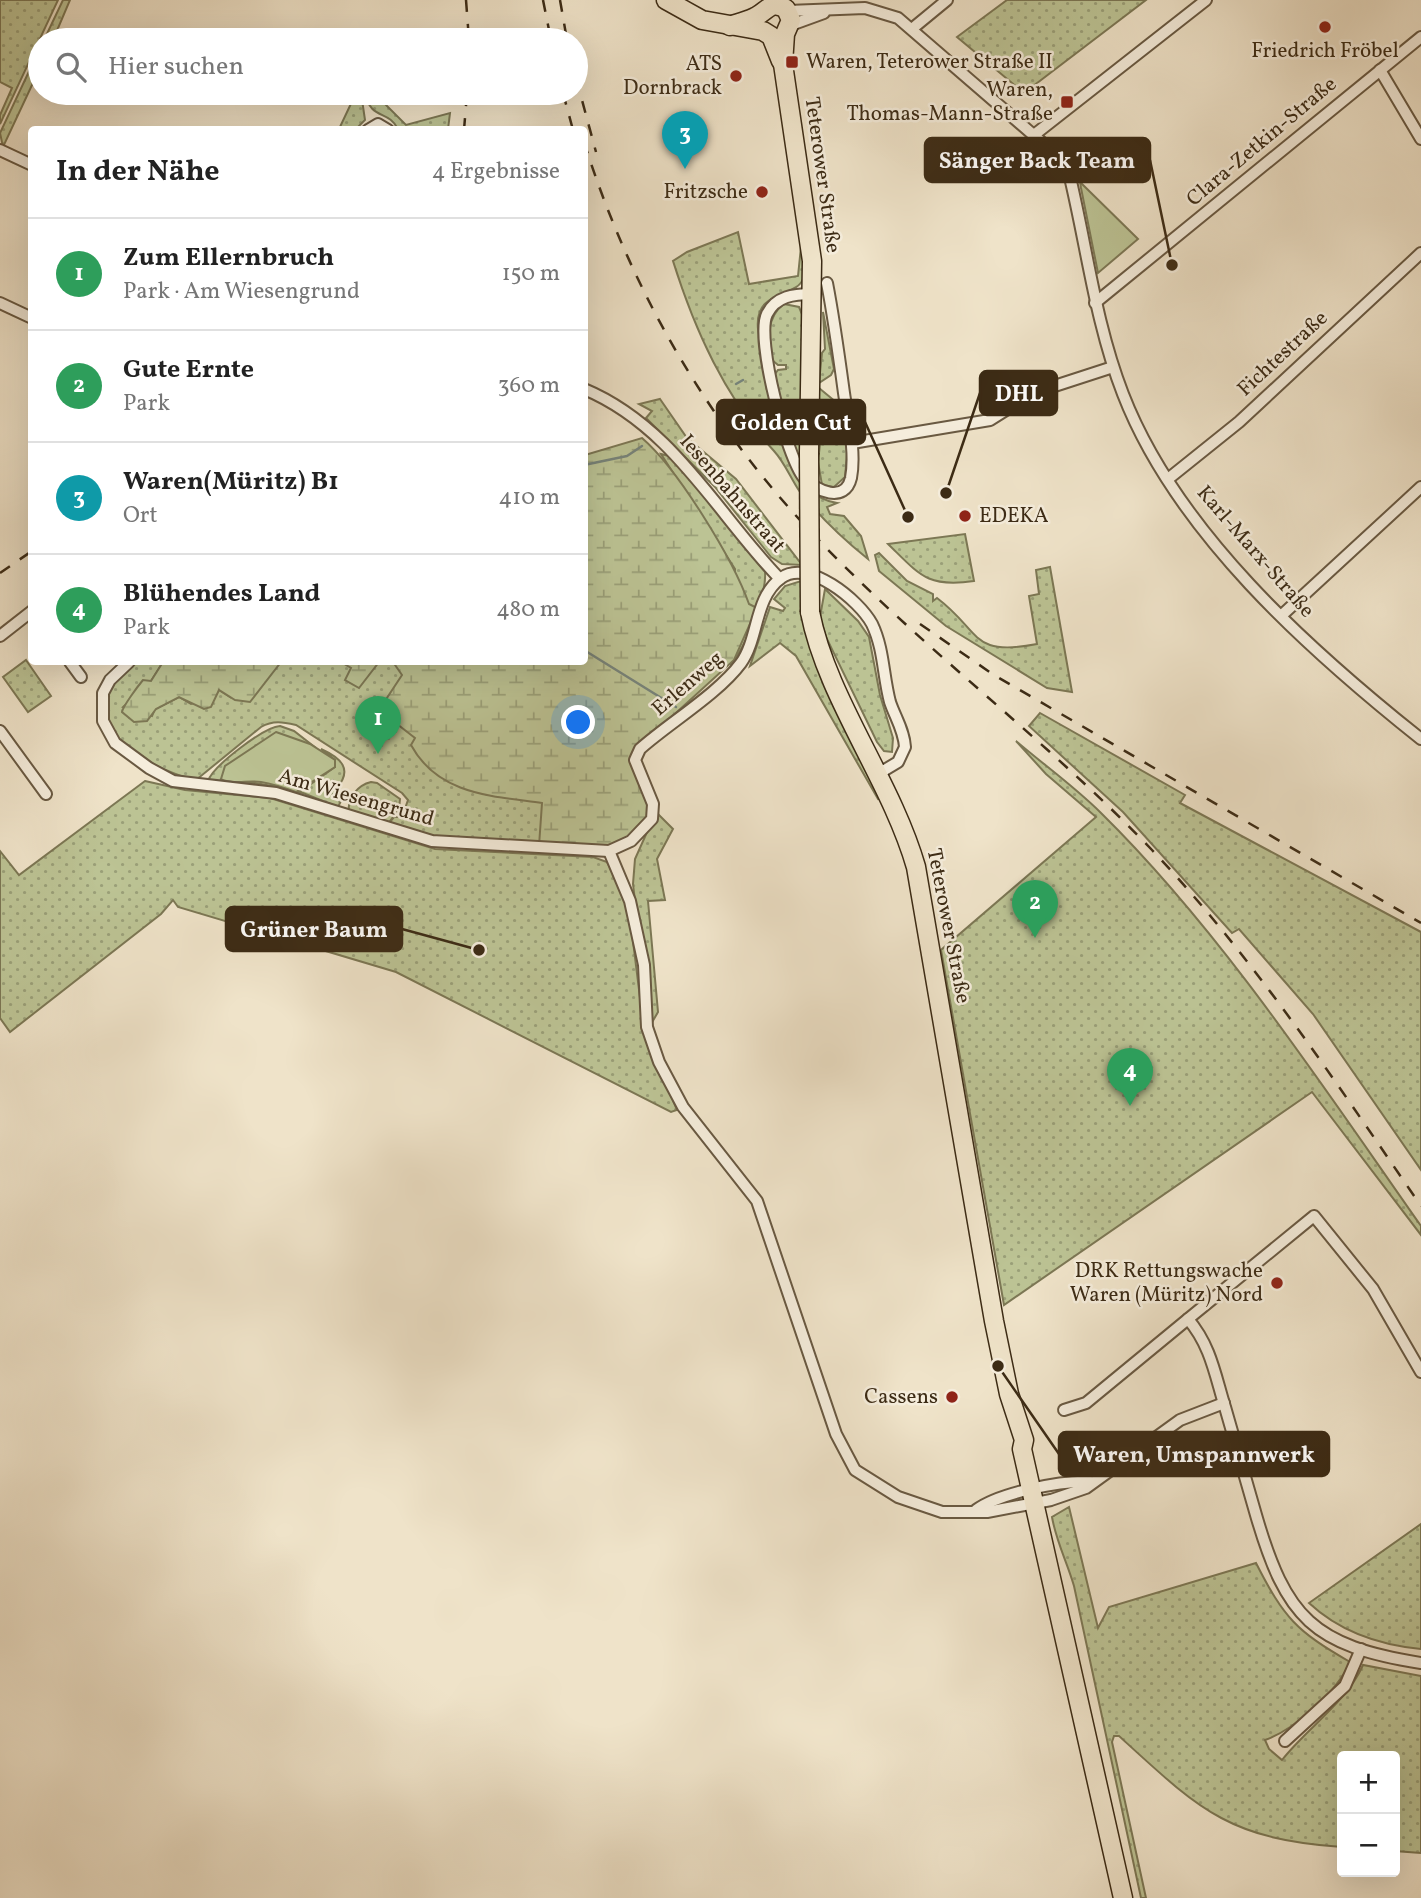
<!DOCTYPE html>
<html lang="de">
<head>
<meta charset="utf-8">
<style>
  :root { --surface:#fff; --page:#f2f2f2; --text:#222; --muted:#767676; --line:#e0e0e0; --accent:#d93025 }
  body { margin:0; font-family:Vollkorn,serif; background:var(--page); color:var(--text) }
  .controls { position:absolute; right:21px; bottom:21px; display:grid; overflow:hidden; border-radius:7px; box-shadow:0 7px 28px #0002 }
  .controls button { width:63px; height:63px; display:grid; place-items:center; padding:0; border:0; border-bottom:2px solid var(--line); background:var(--surface); color:var(--text); font:35px sans-serif }
  .you { position:absolute; left:579px; top:723px; width:24px; height:24px; margin:-18px; border:5px solid #fff; border-radius:50%; background:#1a73e8; box-shadow:0 0 0 10px #1a73e833 }
  .badge { display:grid; place-items:center; width:46px; height:46px; border-radius:50%; background:var(--accent); color:#fff; font-size:23px; font-weight:700 }
  .pin { position:absolute; translate:-50% -58px; filter:drop-shadow(0 2px 4px #0008) }
  .pin::after { content:''; position:absolute; top:37px; width:24px; height:21px; background:inherit; clip-path:polygon(0 0,100% 0,50% 100%) }
  .list { margin:0; padding:0; list-style:none }
  h2 { display:flex; justify-content:space-between; align-items:center; height:91px; margin:0; padding:0 28px; font-size:30px }
  h2 small { font-size:23px; font-weight:400; color:var(--muted) }
  .list li { display:grid; grid-template-columns:46px 1fr auto; gap:21px; align-items:center; box-sizing:border-box; height:112px; padding:0 28px; border-top:2px solid var(--line) }
  .list b { display:block; font-size:26px; white-space:nowrap }
  .list p { margin:0; font-size:23px; white-space:nowrap; color:var(--muted) }
  .list em { font-size:23px; font-style:normal; color:var(--muted) }
  .icon { flex:none; width:38px; height:38px; fill:none; stroke:currentColor; stroke-width:2; stroke-linecap:round; stroke-linejoin:round }
  .map { position:relative; flex:none; width:1421px; height:1898px; overflow:hidden }
  .search { position:absolute; background:var(--surface); box-shadow:0 7px 28px #0002; left:28px; top:28px; width:560px; height:77px; display:flex; align-items:center; gap:18px; box-sizing:border-box; padding:0 24px; border-radius:38px; color:var(--muted); font-size:26px }
  .panel { position:absolute; background:var(--surface); box-shadow:0 7px 28px #0002; left:28px; top:126px; width:560px; height:539px; border-radius:7px }
  .map>svg:first-child { display:block }
</style>
</head>
<body>
<div class="map">
<svg width="1421" height="1898" viewBox="0 0 1421 1898">
  <defs>
    <pattern id="grass-dots" width="8" height="8" patternUnits="userSpaceOnUse" patternTransform="scale(1.75)"><rect width="8" height="8" fill="#bcc394"/><path d="M2 2h.1M6 6h.1" fill="none" stroke="#9a9f78" stroke-width="1.8" stroke-linecap="round"/></pattern>
    <pattern id="wetland-marsh" width="20" height="14" patternUnits="userSpaceOnUse" patternTransform="scale(1.75)"><rect width="20" height="14" fill="#bcc394"/><path d="M1 5h8M5 5V1M11 12h8M15 12V8" fill="none" stroke="#9a9f78"/></pattern>
  </defs>
  <rect width="100%" height="100%" fill="#efe3c9"/>
  <filter id="stains"><feTurbulence type="fractalNoise" baseFrequency=".00286" numOctaves="4"/><feColorMatrix values="0 0 0 0 .2 0 0 0 0 .09 0 0 0 0 .02 0 0 0 .5 -.17"/></filter>
  <radialGradient id="worn" r=".72"><stop offset=".6" stop-color="#630" stop-opacity="0"/><stop offset="1" stop-color="#630" stop-opacity=".3"/></radialGradient>
  <g fill="url(#grass-dots)" stroke="#7c7754" stroke-width="2">
    <polygon points="0,0 58,0 0,124 0,115 12,88 0,82"/>
    <polygon points="63,0 70,0 53,40 44,40"/>
    <polygon points="1007,0 1146,0 1024,93 957,37"/>
    <polygon points="40,48 40,68 3,147 0,133"/>
    <polygon points="356,93 361,93 365,120 356,129 339,129"/>
    <path d="M365,93H374L406,125L450,113L448,129H398C388,109 371,121 365,93Z"/>
    <path d="M738,232L749,284L798,276L802,237C802,252 808,268 803,279C796,298 754,289 758,329C768,377 776,495 837,503L827,507L830,514L844,516L861,536L868,559C843,539 820,517 800,492C791,479 785,463 774,451C725,397 695,331 673,261L687,252Z"/>
    <path d="M784,304L799,307L804,319L801,464L787,435L775,374L778,370L786,369V365H778L772,360C769,340 765,318 784,304Z"/>
    <polygon points="823,312 834,369 831,375 819,383 822,353 825,349"/>
    <polygon points="819,388 842,407 848,443 845,477 834,487 822,485 818,462 820,444 817,440"/>
    <polygon points="660,399 687,438 736,479 802,565 782,564 771,557 715,487 646,418 652,411 639,404"/>
    <path d="M661,454L669,456L683,469L765,572C767,594 745,648 731,664L735,569Z"/>
    <path d="M965,534L974,581C927,588 920,575 888,544Z"/>
    <path d="M879,553L907,581L933,594V601L937,598C982,632 970,657 1037,644L1029,596L1039,594L1036,570L1050,567L1072,692L1047,688L946,626L879,571L875,555Z"/>
    <polygon points="801,581 801,608 880,798 878,799 796,656 780,643 750,666 770,607 783,611 785,608 774,599 785,586"/>
    <polygon points="825,589 858,621 869,637 880,695 893,738 892,752 884,751 877,742 826,637 820,617"/>
    <polygon points="26,660 51,696 28,712 3,677"/>
    <path d="M135,662H163L151,681L123,707L152,716L155,709L179,697L191,704L213,698L219,690L230,697L233,662H584L636,747L615,845L432,837L389,823L394,817H402L408,800L402,793L296,725C283,722 273,720 261,727L196,780C162,773 84,735 109,690C115,679 126,670 135,662Z"/>
    <polygon points="1040,713 1185,795 1180,803 1421,932 1421,1170 1313,1014 1239,929 1232,933 1123,812 1029,726"/>
    <path d="M280,726L294,731L316,748L310,744L221,779L222,782L208,781C213,766 264,727 280,726Z"/>
    <path d="M1016,741C1044,765 1075,787 1101,813C1221,931 1324,1088 1421,1226V1235L1312,1092L1004,1305L941,950L1096,817L1046,774Z"/>
    <path d="M321,749C341,758 353,769 337,788L342,799L338,807L303,793L229,784L238,780L301,791L335,767V760Z"/>
    <polygon points="145,781 185,790 270,798 435,849 593,857 607,862 628,901 644,1030 677,1110 671,1112 396,972 178,907 173,900 161,914 10,1032 0,1018 0,851 19,875"/>
    <path d="M371,782L377,783L400,799L399,809L387,825L349,812C347,798 358,785 371,782Z"/>
    <polygon points="656,812 673,829 657,859 665,900 648,901 658,1012 650,1026 633,884 635,859"/>
    <path d="M1069,1507L1098,1628L1109,1607L1256,1563C1284,1618 1296,1631 1350,1662C1338,1691 1294,1730 1265,1740L1269,1749L1282,1760C1308,1727 1346,1703 1363,1665L1421,1676V1853L1395,1851V1756H1342V1847C1228,1839 1200,1810 1119,1736H1114L1112,1742L1146,1898H1141L1074,1586C1067,1562 1056,1541 1052,1517Z"/>
    <path d="M1421,1524V1649C1380,1645 1339,1631 1309,1603Z"/>
  </g>
  <g fill="url(#wetland-marsh)" stroke="#7c7754" stroke-width="2">
    <path d="M642,438C678,469 733,559 749,604L757,608L734,660L632,753L631,759L650,804L649,818L629,838L600,849L539,846L542,803C492,796 438,795 411,745L415,738L379,710L402,675L393,662H584L585,455Z"/>
    <path d="M163,662H281L250,702L235,700L219,690L211,707L204,709L179,697L156,709L147,721L134,722L122,712C123,706 138,686 143,680L151,681Z"/>
    <polygon points="341,662 379,662 359,688 345,680 351,668"/>
  </g>
  <g fill="#bcc394" stroke="#7c7754" stroke-width="2">
    <polygon points="1080,182 1138,239 1098,273 1081,188"/>
    <path d="M276,732L310,744L335,760V767L296,792C285,788 273,784 261,782C248,780 231,785 221,779L225,766Z"/>
  </g>
  <g fill="none" stroke-linecap="round" stroke-linejoin="round">
    <g stroke="#76837a" stroke-width="2.5">
      <polyline points="736,384 743,380"/>
      <polyline points="584,465 627,456 642,446"/>
      <polyline points="584,650 676,707"/>
    </g>
    <defs>
      <g id="street">
        <path d="M788,11L865,8L898,18L1060,158L1069,173C1087,247 1095,322 1123,394C1176,531 1308,649 1421,739"/>
        <polyline points="791,25 824,13"/>
        <polyline points="913,28 947,0"/>
        <polyline points="1380,70 1421,139"/>
        <polyline points="368,130 378,124 388,130"/>
        <polyline points="1034,135 1206,0"/>
        <polyline points="0,150 32,165"/>
        <path d="M812,294C794,294 776,296 767,314C755,338 787,458 804,478C816,491 845,504 851,478C856,451 848,421 844,393C839,356 834,319 827,283"/>
        <polyline points="0,303 32,318"/>
        <polyline points="1095,303 1421,37"/>
        <path d="M584,389C673,426 717,514 780,579"/>
        <polyline points="852,443 990,420 1033,393 1113,367"/>
        <polyline points="1168,479 1239,422 1421,253"/>
        <polyline points="1282,615 1421,487"/>
        <polyline points="0,636 32,611"/>
        <polyline points="70,662 81,677"/>
        <path d="M129,662L110,680L103,693V721L115,743L149,768L173,781L276,793L432,841L609,851L631,841L652,819L653,804L635,760L640,749C669,723 718,694 741,663C759,638 754,598 781,578C808,558 859,600 872,624C884,649 883,676 890,702C895,717 904,730 905,747L898,762L878,774"/>
        <polyline points="0,731 46,794"/>
        <polyline points="609,851 630,901 644,965 647,1027 659,1062 683,1107 757,1201 836,1434 855,1470 898,1497 942,1512 987,1512 1051,1500 1086,1488 1180,1420 1224,1403"/>
        <path d="M1421,1372L1373,1289L1314,1216L1188,1319C1211,1346 1215,1375 1225,1407C1235,1443 1246,1479 1256,1515C1286,1618 1313,1646 1421,1663"/>
        <polyline points="1064,1410 1086,1403 1188,1319"/>
        <path d="M976,1510C999,1493 1062,1480 1091,1482"/>
        <polyline points="1285,1741 1345,1686 1361,1649"/>
      </g>
      <g id="primary">
        <polyline points="666,0 702,20 763,31 771,36 781,61"/>
        <path d="M730,26C739,22 749,21 757,16C768,10 771,0 786,9L791,20L785,34L783,64L812,261L809,453"/>
        <path d="M810,612C827,699 891,780 916,867L994,1321L1009,1394L1024,1440L1022,1449L1123,1898"/>
      </g>
    </defs>
    <use href="#street" stroke="#695942" stroke-width="14"/>
    <use href="#primary" stroke="#3c2b15" stroke-width="21"/>
    <use href="#street" stroke="#f5eddc" stroke-width="10"/>
    <use href="#primary" stroke="#efe3c9" stroke-width="18"/>
    <g stroke="#3c2b15" stroke-width="2.5" stroke-dasharray="12 12" stroke-linecap="butt">
      <polyline points="466,0 469,40"/>
      <polyline points="543,0 551,40"/>
      <polyline points="560,0 567,40"/>
      <polyline points="576,78 596,152"/>
      <polyline points="563,93 573,130"/>
      <polyline points="464,130 467,93"/>
      <path d="M584,142C630,288 706,420 810,531C917,645 1044,737 1152,850C1254,958 1337,1084 1421,1206"/>
      <polyline points="0,573 32,551"/>
      <polyline points="920,624 994,675 1421,923"/>
    </g>
    <defs>
      <polyline id="primary-bridge" points="809,453 810,612"/>
    </defs>
    <use href="#primary-bridge" stroke="#3c2b15" stroke-width="21" stroke-linecap="butt"/>
    <use href="#primary-bridge" stroke="#efe3c9" stroke-width="18"/>
  </g>
  <g fill="#8f2418" stroke="#f5eddc" stroke-width="2.5">
    <circle cx="1325" cy="27" r="7"/>
    <rect x="785" y="55" width="14" height="14" rx="3.5"/>
    <circle cx="736" cy="76" r="7"/>
    <rect x="1060" y="95" width="14" height="14" rx="3.5"/>
    <circle cx="762" cy="192" r="7"/>
    <circle cx="965" cy="516" r="7"/>
    <circle cx="1277" cy="1283" r="7"/>
    <circle cx="952" cy="1397" r="7"/>
  </g>
  <g text-anchor="middle" dominant-baseline="central" stroke-width="5" stroke-linejoin="round" paint-order="stroke">
    <g font-size="21" fill="#3c2b15" stroke="#f5eddc" text-anchor="end">
      <text x="1325" y="51" text-anchor="middle">Friedrich Fröbel</text>
      <text x="806" y="62" text-anchor="start">Waren, Teterower Straße II</text>
      <text x="722" y="64">ATS<tspan x="722" dy="24">Dornbrack</tspan></text>
      <text x="1053" y="90">Waren,<tspan x="1053" dy="24">Thomas-Mann-Straße</tspan></text>
      <text x="748" y="192">Fritzsche</text>
      <text x="979" y="516" text-anchor="start">EDEKA</text>
      <text x="1263" y="1271">DRK Rettungswache<tspan x="1263" dy="24">Waren (Müritz) Nord</tspan></text>
      <text x="938" y="1397">Cassens</text>
    </g>
    <g font-size="21" fill="#3c2b15" stroke="#f5eddc">
      <text transform="translate(1262 142) rotate(-40)">Clara-Zetkin-Straße</text>
      <text transform="translate(822 175) rotate(82)">Teterower Straße</text>
      <text transform="translate(1283 354) rotate(-43)">Fichtestraße</text>
      <text transform="translate(732 494) rotate(49)">Iesenbahnstraat</text>
      <text transform="translate(1255 552) rotate(49)">Karl-Marx-Straße</text>
      <text transform="translate(688 684) rotate(-41)">Erlenweg</text>
      <text transform="translate(356 798) rotate(16)">Am Wiesengrund</text>
      <text transform="translate(948 926) rotate(79)">Teterower Straße</text>
    </g>
  </g>
  <path fill="none" stroke="#3c2b15" stroke-width="2.5" d="M1172 265L1150 160M946 493L980 393M908 517L865 422M479 950L402 929M998 1366L1059 1454"/>
  <g fill="#3c2b15" stroke="#f5eddc" stroke-width="2.5">
    <circle cx="1172" cy="265" r="7"/>
    <circle cx="946" cy="493" r="7"/>
    <circle cx="908" cy="517" r="7"/>
    <circle cx="479" cy="950" r="7"/>
    <circle cx="998" cy="1366" r="7"/>
  </g>
  <g fill="#3c2b15" stroke="#3c2b15" stroke-width="2.5">
    <rect x="925" y="138" width="225" height="44" rx="7"/>
    <rect x="980" y="371" width="77" height="44" rx="7"/>
    <rect x="717" y="400" width="148" height="44" rx="7"/>
    <rect x="226" y="907" width="176" height="44" rx="7"/>
    <rect x="1059" y="1432" width="270" height="44" rx="7"/>
  </g>
  <g font-size="23" text-anchor="middle" font-weight="bold" fill="#fff">
    <text x="1037" y="168">Sänger Back Team</text>
    <text x="1019" y="401">DHL</text>
    <text x="791" y="430">Golden Cut</text>
    <text x="314" y="937">Grüner Baum</text>
    <text x="1194" y="1462">Waren, Umspannwerk</text>
  </g>
  <rect width="100%" height="100%" filter="url(#stains)"/>
  <rect width="100%" height="100%" fill="url(#worn)"/>
</svg>
<div class="controls">
<button>+</button>
<button>−</button>
</div>
<div class="you"></div>
<div class="pin badge" style="left:378px;top:754px;background:#2e9e5b">1</div>
<div class="pin badge" style="left:1035px;top:938px;background:#2e9e5b">2</div>
<div class="pin badge" style="left:685px;top:169px;background:#0f9aa8">3</div>
<div class="pin badge" style="left:1130px;top:1106px;background:#2e9e5b">4</div>
<div class="search"><svg class="icon" aria-label="search" viewBox="0 0 24 24"><circle cx="10" cy="10" r="6"/><path d="M15 15l6 6"/></svg>Hier suchen</div>
<section class="panel">
<h2>In der Nähe<small>4 Ergebnisse</small></h2>
<ul class="list">
<li><span class="badge" style="background:#2e9e5b">1</span><div><b>Zum Ellernbruch</b><p>Park · Am Wiesengrund</p></div><em>150 m</em></li>
<li><span class="badge" style="background:#2e9e5b">2</span><div><b>Gute Ernte</b><p>Park</p></div><em>360 m</em></li>
<li><span class="badge" style="background:#0f9aa8">3</span><div><b>Waren(Müritz) B1</b><p>Ort</p></div><em>410 m</em></li>
<li><span class="badge" style="background:#2e9e5b">4</span><div><b>Blühendes Land</b><p>Park</p></div><em>480 m</em></li>
</ul>
</section>
</div>
</body>
</html>
